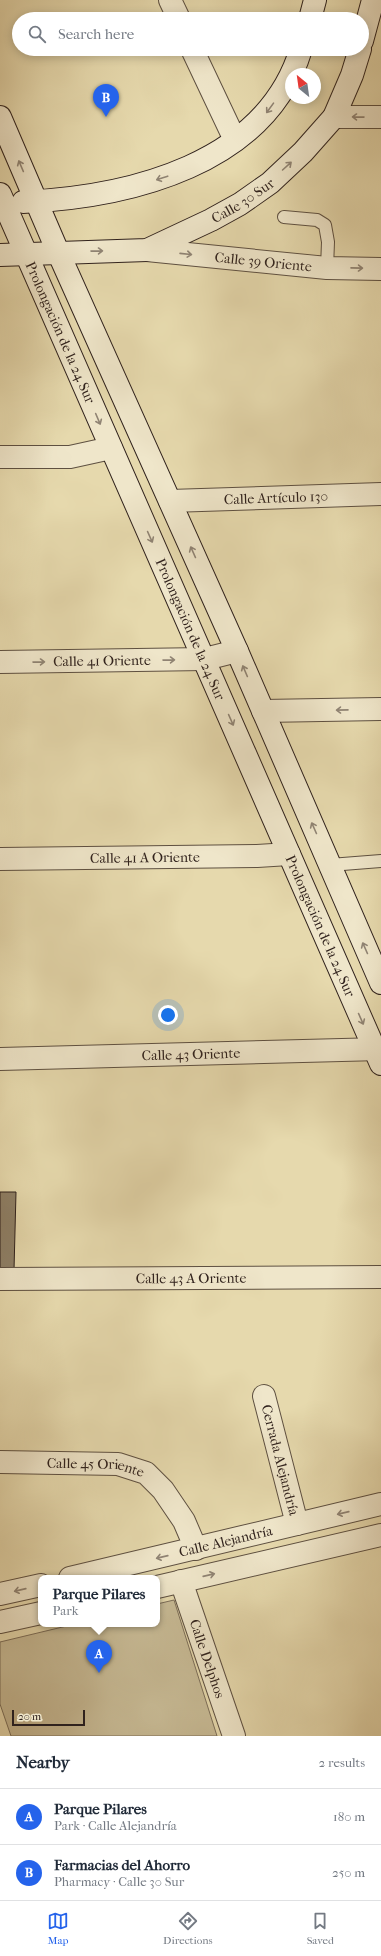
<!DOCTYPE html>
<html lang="en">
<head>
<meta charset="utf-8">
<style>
  :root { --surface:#fff; --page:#f2f2f3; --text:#1f2937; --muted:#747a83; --line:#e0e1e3; --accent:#2563eb }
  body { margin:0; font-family:"IM FELL French Canon",serif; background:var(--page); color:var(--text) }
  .compass { position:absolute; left:285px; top:68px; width:36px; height:36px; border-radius:50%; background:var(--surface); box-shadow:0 2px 10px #0003; rotate:331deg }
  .scale { position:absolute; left:12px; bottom:10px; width:73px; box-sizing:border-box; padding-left:4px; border:2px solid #30221d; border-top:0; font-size:11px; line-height:14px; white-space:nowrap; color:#30221d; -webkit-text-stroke:3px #efe6ca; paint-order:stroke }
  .you { position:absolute; left:168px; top:1015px; width:14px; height:14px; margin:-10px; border:3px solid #fff; border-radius:50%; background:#1a73e8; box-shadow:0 0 0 6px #1a73e833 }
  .badge { display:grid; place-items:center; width:26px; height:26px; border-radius:50%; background:var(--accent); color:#fff; font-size:13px; font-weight:700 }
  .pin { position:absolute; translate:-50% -33px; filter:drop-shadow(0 1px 2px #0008) }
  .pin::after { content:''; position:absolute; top:21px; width:14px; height:12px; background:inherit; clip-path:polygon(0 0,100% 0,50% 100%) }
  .popup { position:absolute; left:38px; top:1575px; width:122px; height:52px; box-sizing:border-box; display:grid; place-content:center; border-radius:8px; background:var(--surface); filter:drop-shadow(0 1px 3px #0005); font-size:13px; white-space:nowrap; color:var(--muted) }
  .popup b { font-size:15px; color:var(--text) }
  .popup::after { content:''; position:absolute; left:50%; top:100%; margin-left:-8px; border:8px solid transparent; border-top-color:var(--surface) }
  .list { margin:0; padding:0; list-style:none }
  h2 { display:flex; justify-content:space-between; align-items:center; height:52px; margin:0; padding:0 16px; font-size:17px }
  h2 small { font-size:13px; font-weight:400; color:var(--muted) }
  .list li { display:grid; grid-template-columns:26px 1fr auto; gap:12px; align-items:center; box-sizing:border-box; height:56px; padding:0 16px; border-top:1px solid var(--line) }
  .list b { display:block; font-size:15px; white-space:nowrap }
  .list p { margin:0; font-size:13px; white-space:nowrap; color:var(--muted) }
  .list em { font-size:13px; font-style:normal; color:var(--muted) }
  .icon { flex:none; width:22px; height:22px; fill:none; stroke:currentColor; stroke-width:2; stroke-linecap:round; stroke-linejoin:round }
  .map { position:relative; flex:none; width:381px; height:1736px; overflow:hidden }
  .search { position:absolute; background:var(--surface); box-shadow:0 2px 10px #0003; left:12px; right:12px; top:12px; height:44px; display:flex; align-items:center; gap:10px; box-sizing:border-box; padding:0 14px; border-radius:22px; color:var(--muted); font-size:15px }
  .sheet { height:164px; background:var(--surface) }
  nav { display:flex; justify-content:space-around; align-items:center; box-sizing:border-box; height:56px; border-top:1px solid var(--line); background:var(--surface); font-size:11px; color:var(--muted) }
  nav a { display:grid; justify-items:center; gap:2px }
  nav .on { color:var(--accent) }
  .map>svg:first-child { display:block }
</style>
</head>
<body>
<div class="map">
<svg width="381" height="1736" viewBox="0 0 381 1736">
  <rect width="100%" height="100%" fill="#e6d9ad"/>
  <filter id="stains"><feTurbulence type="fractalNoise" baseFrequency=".005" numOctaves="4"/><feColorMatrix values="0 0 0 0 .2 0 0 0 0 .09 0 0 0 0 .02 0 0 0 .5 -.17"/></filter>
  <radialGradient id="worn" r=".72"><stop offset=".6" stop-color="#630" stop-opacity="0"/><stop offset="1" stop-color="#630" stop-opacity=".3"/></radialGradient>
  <polygon fill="#c7ba95" stroke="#7c6e59" points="174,1600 217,1736 11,1736 0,1704 0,1642 75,1624 157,1624 157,1604"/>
  <polygon fill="#8f8168" stroke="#30221d" points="0,1192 16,1192 14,1270 0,1270"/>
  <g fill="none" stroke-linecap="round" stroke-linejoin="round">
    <defs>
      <g id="lane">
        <polyline points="284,217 317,220 325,225 328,242 327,268"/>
        <polyline points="330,865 381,861"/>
      </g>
      <g id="street">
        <polyline points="170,0 179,19"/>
        <polyline points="192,49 235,140"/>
        <polyline points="334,117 381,117"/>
        <path id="s1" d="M147,250L327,268L381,269"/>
        <polyline points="0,457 70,457 111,448"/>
        <path id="s2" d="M170,501L381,494"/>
        <path id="s3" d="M0,662L205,659L237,651"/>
        <polyline points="263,711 381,709"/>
        <path id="s4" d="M0,859L257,856L289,854"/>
        <path id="s5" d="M0,1059L381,1049"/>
        <path id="s6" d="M0,1279L381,1277"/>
        <path id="s7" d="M264,1396L297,1524"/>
        <path id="s8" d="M0,1462L118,1464L146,1473L163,1490L184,1521L196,1549"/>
        <path id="s9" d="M70,1578L381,1504"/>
        <path id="s10" d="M181,1581L234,1736"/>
        <polyline points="157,1587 381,1535"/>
        <polyline points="0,1594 41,1585"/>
        <polyline points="0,1622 41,1613"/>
      </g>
      <g id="secondary">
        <polyline points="310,19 315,0"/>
        <polyline points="362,41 373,0"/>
        <polyline points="0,117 58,252 237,651 381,983"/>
        <path id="s11" d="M0,194L381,1064"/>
        <path d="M23,202C129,197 266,165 301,49"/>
        <path id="s12" d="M0,255L147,250L211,220L240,204L270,183L303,152L334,117L352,75L360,49"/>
      </g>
    </defs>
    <use href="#lane" stroke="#5e5041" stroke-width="14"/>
    <use href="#street" stroke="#5e5041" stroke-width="24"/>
    <use href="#secondary" stroke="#30221d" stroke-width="24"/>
    <use href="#lane" stroke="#efe6ca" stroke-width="12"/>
    <use href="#street" stroke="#efe6ca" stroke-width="22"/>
    <use href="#secondary" stroke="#efe6ca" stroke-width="22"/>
  </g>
  <defs><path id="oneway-shaft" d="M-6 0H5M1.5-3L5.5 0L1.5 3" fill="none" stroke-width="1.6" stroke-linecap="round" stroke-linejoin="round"/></defs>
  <g stroke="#908474">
    <use href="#oneway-shaft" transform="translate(270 108) rotate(126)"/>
    <use href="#oneway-shaft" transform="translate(358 117) rotate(-179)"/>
    <use href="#oneway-shaft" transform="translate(21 166) rotate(-113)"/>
    <use href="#oneway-shaft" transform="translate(287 166) rotate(-42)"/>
    <use href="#oneway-shaft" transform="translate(162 178) rotate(162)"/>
    <use href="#oneway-shaft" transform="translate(97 251) rotate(-1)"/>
    <use href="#oneway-shaft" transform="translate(186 254) rotate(6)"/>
    <use href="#oneway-shaft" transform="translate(357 268) rotate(1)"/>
    <use href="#oneway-shaft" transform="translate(98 419) rotate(67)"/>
    <use href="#oneway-shaft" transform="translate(150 537) rotate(66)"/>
    <use href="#oneway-shaft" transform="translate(193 552) rotate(-114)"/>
    <use href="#oneway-shaft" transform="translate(169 660) rotate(-1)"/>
    <use href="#oneway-shaft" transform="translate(39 662) rotate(-1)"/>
    <use href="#oneway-shaft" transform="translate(245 671) rotate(-113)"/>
    <use href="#oneway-shaft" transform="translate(342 710) rotate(179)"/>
    <use href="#oneway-shaft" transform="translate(231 720) rotate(66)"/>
    <use href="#oneway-shaft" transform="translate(314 828) rotate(-114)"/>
    <use href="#oneway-shaft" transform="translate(365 948) rotate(-114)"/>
    <use href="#oneway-shaft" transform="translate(361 1019) rotate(66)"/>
    <use href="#oneway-shaft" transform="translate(343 1513) rotate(167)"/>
    <use href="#oneway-shaft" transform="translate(162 1557) rotate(167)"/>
    <use href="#oneway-shaft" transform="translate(209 1575) rotate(-13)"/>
    <use href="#oneway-shaft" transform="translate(20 1590) rotate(167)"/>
  </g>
  <g text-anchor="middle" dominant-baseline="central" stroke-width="4" stroke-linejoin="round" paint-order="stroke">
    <g font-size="14" fill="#30221d" stroke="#efe6ca">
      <text stroke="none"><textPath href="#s12" startOffset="255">Calle 30 Sur</textPath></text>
      <text stroke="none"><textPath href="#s1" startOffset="117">Calle 39 Oriente</textPath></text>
      <text stroke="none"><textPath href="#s11" startOffset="151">Prolongación de la 24 Sur</textPath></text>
      <text stroke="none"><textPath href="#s2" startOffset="106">Calle Artículo 130</textPath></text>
      <text stroke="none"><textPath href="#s11" startOffset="475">Prolongación de la 24 Sur</textPath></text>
      <text stroke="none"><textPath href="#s3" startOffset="102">Calle 41 Oriente</textPath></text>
      <text stroke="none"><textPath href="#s4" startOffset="145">Calle 41 A Oriente</textPath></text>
      <text stroke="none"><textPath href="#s11" startOffset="799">Prolongación de la 24 Sur</textPath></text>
      <text stroke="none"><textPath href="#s5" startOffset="191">Calle 43 Oriente</textPath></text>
      <text stroke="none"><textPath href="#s6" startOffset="191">Calle 43 A Oriente</textPath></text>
      <text stroke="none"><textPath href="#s7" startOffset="66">Cerrada Alejandría</textPath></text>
      <text stroke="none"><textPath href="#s8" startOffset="96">Calle 45 Oriente</textPath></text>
      <text stroke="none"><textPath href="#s9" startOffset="160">Calle Alejandría</textPath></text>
      <text stroke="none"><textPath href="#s10" startOffset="82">Calle Delphos</textPath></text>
    </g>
  </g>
  <rect width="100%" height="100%" filter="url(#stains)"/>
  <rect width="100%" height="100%" fill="url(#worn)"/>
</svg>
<svg class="compass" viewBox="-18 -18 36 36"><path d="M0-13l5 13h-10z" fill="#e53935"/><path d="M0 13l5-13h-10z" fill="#747a83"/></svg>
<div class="scale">20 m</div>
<div class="you"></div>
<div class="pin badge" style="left:99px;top:1673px">A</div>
<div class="popup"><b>Parque Pilares</b>Park</div>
<div class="pin badge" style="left:106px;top:117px">B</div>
<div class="search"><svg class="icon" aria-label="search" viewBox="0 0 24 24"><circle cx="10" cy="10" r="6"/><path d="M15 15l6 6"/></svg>Search here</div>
</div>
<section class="sheet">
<h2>Nearby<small>2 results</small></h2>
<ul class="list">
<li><span class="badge">A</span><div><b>Parque Pilares</b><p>Park · Calle Alejandría</p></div><em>180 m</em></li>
<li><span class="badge">B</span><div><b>Farmacias del Ahorro</b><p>Pharmacy · Calle 30 Sur</p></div><em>250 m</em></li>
</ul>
</section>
<nav>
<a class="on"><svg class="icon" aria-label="map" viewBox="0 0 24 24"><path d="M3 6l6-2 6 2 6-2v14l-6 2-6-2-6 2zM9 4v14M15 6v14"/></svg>Map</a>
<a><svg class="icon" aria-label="directions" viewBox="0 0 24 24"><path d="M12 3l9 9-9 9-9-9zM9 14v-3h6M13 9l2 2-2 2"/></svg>Directions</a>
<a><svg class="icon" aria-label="saved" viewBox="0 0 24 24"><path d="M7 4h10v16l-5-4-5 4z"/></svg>Saved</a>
</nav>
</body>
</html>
